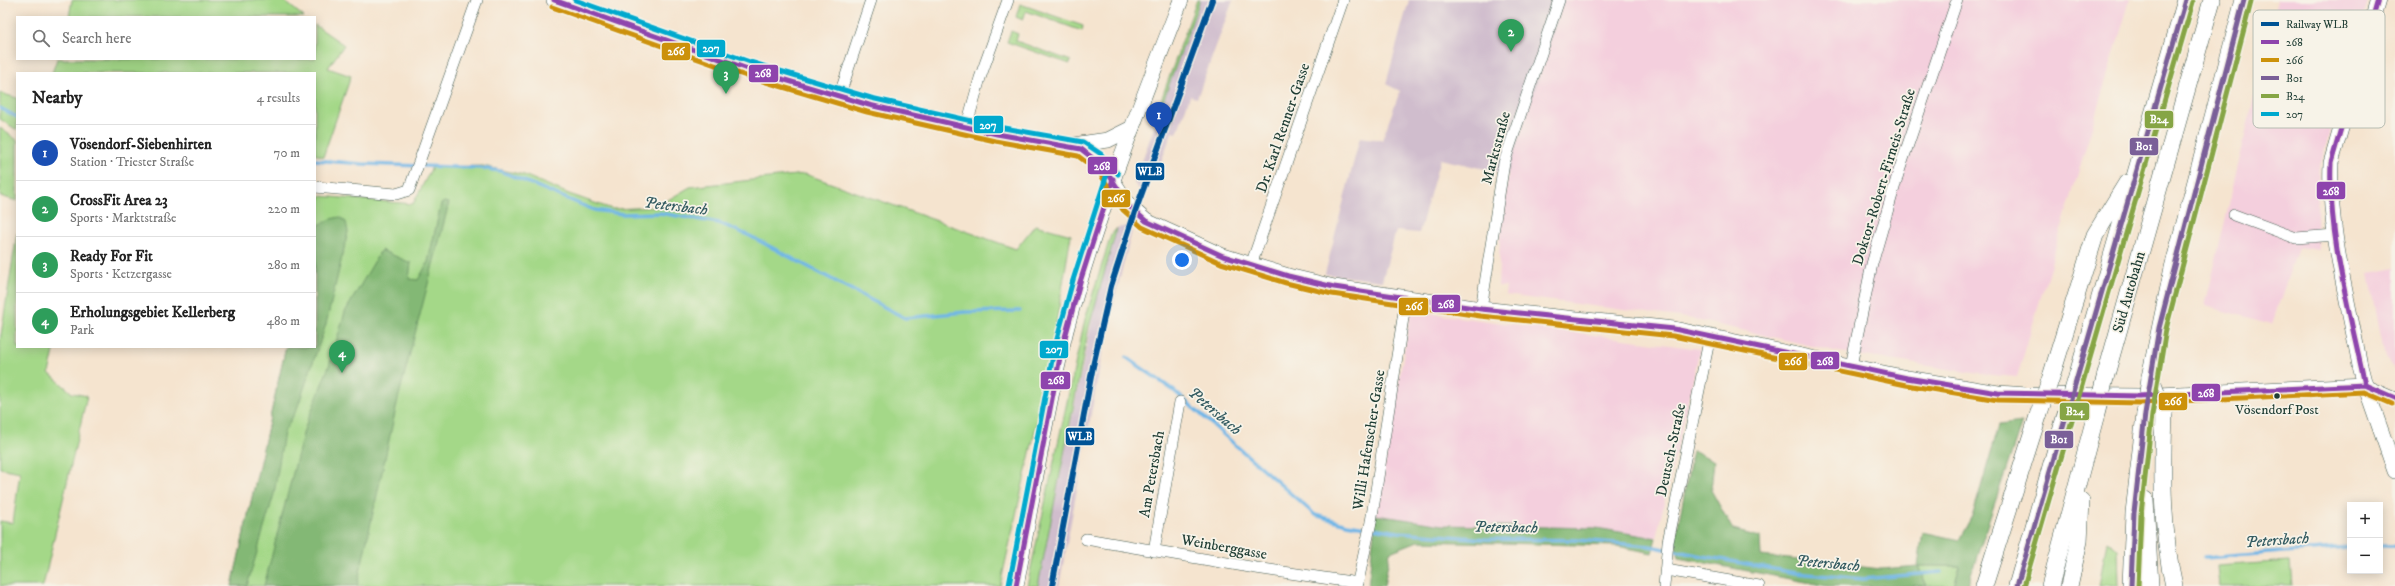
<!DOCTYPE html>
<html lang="en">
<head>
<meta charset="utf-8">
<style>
  :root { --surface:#fff; --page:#f2f2f2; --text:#222; --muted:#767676; --line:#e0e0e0; --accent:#d1495b }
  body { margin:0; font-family:"IM FELL DW Pica",serif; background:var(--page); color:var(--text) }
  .controls { position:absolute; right:12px; bottom:12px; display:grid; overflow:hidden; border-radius:0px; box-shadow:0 2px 10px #0003 }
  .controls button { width:36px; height:36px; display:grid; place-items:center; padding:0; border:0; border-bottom:1px solid var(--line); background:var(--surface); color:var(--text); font:20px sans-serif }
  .you { position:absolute; left:1182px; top:260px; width:14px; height:14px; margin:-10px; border:3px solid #fff; border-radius:50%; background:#1a73e8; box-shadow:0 0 0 6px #1a73e833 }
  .badge { display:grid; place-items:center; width:26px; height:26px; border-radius:50%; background:var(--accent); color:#fff; font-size:13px; font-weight:700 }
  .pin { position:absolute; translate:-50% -33px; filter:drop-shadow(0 1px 2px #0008) }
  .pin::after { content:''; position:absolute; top:21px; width:14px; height:12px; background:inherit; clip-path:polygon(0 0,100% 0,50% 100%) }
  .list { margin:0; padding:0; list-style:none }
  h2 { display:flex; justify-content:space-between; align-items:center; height:52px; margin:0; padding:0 16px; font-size:17px }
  h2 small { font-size:13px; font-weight:400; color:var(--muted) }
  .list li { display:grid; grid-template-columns:26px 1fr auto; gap:12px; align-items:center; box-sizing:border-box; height:56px; padding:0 16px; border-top:1px solid var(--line) }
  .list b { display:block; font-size:15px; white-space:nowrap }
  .list p { margin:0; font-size:13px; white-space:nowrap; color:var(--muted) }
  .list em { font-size:13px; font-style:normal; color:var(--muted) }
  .icon { flex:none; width:22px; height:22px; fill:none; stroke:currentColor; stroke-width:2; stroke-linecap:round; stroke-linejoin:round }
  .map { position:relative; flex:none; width:2395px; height:586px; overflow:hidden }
  .search { position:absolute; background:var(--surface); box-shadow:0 2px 10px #0003; left:16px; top:16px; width:300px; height:44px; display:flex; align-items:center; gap:10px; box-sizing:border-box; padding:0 14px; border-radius:0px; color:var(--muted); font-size:15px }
  .panel { position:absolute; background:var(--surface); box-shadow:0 2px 10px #0003; left:16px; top:72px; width:300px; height:276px; border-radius:0px }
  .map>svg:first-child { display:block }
</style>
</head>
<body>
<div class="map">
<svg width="2395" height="586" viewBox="0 0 2395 586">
  <rect width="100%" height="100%" fill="#f7f3e8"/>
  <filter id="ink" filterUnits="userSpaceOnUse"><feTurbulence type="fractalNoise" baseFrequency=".025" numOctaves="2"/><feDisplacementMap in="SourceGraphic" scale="8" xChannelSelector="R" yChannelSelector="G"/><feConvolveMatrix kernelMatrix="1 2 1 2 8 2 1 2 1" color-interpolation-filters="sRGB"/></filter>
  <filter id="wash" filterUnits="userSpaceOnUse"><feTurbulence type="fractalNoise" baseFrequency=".012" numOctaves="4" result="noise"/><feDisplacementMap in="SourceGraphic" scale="16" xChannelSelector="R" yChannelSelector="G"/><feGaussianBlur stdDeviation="0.9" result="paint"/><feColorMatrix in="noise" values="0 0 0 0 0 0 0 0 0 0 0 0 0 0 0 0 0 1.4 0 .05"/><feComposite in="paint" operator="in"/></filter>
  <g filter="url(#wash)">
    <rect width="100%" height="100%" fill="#f5e4cf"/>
    <g fill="#f4cfdd">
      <polygon points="1564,0 2130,0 2017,377 1980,374 1839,352 1688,318 1505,295 1506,287 1498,286 1500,239 1508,174"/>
      <polygon points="2277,0 2367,0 2320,166 2317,212 2318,250 2298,247 2272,324 2205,306"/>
      <polygon points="2395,268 2395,370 2385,358 2369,273"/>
      <polygon points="1411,311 1700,349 1656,538 1596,528 1443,525 1376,515"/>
    </g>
    <g fill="#d0bdcd">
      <polygon points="1200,0 1233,0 1197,98 1190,96 1177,133 1172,132 1157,173 1153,172 1144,196 1134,183"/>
      <polygon points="1409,0 1564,0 1508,174 1440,159 1419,233 1396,231 1382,281 1325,274 1360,137 1382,140 1400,91 1386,84"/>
      <polygon points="1128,226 1133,227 1106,333 1059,586 1038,586 1096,300 1117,228"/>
    </g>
    <g fill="#a4d888" stroke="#628a5e">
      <polygon points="72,0 283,0 304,17 69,17"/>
      <polygon points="1197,0 1200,0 1162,104 1160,103"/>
      <polygon points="1020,4 1083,26 1082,31 1026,11 1023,20 1016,17"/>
      <polygon points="315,25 344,45 328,68 351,76 323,157 315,154 315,73 52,73 57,59 315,59"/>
      <polygon points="1011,31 1018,34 1016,41 1071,61 1070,64 1007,42"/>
      <polygon points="0,93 17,98 17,130 0,119"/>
      <polygon points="0,128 17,140 17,201 0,196"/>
      <polygon points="483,166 524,175 569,194 612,209 656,207 690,187 805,174 1016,249 1035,225 1071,235 1048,373 1000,586 232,586 286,347 315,347 315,219 320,196 413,204 432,167"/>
      <polygon points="1117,228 1089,327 1038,586 1027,586 1085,319 1111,235"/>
      <polygon points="17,233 17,347 55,347 49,373 72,393 87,396 43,586 0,586 0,521 13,523 20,472 0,468 0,341"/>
      <polygon points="2107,541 2118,549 2119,586 2099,586"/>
      <polygon points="2290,561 2292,586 2219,586 2217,566"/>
      <polygon points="1918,566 1960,566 1954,586 1927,586"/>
    </g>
    <g fill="#83b874" stroke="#517a54">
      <polygon points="444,202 449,203 398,399 357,586 264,586 304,430 329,366 345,312 381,250 411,263 409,279 418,280 428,262 441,204"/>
      <polygon points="340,217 346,222 348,232 326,324 297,409 284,432 274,494 247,586 232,586 286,347 315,347 315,227 331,219"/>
      <polygon points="2022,422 1967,586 1954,586 1960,566 1918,566 1927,586 1827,586 1679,558 1675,541 1693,450 1714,461 1711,490 1733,530 1760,537 1761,556 1881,569 1918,566 1923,532 1959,540 1973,514 1999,425"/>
      <polygon points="1376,515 1443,525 1596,528 1656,538 1652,553 1617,546 1418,541 1390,552 1384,586 1368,586"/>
    </g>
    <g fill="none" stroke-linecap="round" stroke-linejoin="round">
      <g stroke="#70b6e7" stroke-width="3.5">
        <polyline points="0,108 17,117"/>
        <polyline points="315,160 363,164 480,168 500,171 594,210 623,214 660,213 719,223 750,236 905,318 965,312 1020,311"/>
        <polyline points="1126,357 1173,390 1315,515 1347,524 1398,532 1485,539 1578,540 1649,546 1795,573 1863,579 1941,572"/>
        <polyline points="2380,546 2395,546"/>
        <polyline points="2205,558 2350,547"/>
      </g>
    </g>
  </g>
  <g filter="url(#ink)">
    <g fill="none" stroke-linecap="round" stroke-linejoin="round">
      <defs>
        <g id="minor">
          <polyline points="839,97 871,0"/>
          <polyline points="966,128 980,78 1008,0"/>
          <polyline points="315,187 396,194 409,190 477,0"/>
          <polyline points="2234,215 2296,238 2335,235"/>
          <polyline points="1251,265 1343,0"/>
          <polyline points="1481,309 1504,163 1559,0"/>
          <polyline points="1851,366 1872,264 1898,174 1957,0"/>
          <polyline points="2365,385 2395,398"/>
          <polyline points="1086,539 1256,568 1358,583"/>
          <polyline points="1154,551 1180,402"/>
          <polyline points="1666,570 1759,586"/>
          <polyline points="1357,586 1371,522 1406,299"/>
          <polyline points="1664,586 1668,542 1710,336"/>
        </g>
        <g id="major">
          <polyline points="554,0 748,69 869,105 997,134 1081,149 1104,167 1129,206 1146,221 1223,256 1288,276 1334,287 1481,309 1674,329 1907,378 1998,393 2027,395 2139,396 2365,385"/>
          <path d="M2378,0L2331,163C2328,231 2348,299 2360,366L2365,385L2395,471"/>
          <polyline points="1073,145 1108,140 1132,128"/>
          <path d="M1016,586C1032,501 1045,414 1066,330C1096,217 1139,108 1181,0"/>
        </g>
        <g id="highway">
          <polyline points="2051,377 2095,235 2127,183"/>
          <polyline points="2077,377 2186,0"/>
          <polyline points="2150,377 2173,268 2244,0"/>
          <polyline points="2105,378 2212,0"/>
          <path d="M2164,413C2162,471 2161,529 2174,586"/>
          <polyline points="2145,500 2150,586"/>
          <polyline points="1984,586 2039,413"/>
          <polyline points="2017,586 2066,414"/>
          <polyline points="2050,586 2096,414"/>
          <polyline points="2069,586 2079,541 2081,501"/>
          <polyline points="2131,586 2134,513 2145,414"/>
        </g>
      </defs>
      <use href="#minor" stroke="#3f564b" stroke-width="12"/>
      <use href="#major" stroke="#3f564b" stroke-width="16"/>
      <use href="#highway" stroke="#3f564b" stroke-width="18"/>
      <use href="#minor" stroke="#fff" stroke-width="11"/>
      <use href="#major" stroke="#fff" stroke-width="15"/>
      <use href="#highway" stroke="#fff" stroke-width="17"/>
      <defs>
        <g id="highway-bridge">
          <polyline points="2150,377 2164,413"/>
          <polyline points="2039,413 2051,377"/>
          <polyline points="2066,414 2077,377"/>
          <polyline points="2096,414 2105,378"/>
          <polyline points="2145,414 2150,378"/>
        </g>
      </defs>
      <use href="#highway-bridge" stroke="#3f564b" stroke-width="18" stroke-linecap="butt"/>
      <use href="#highway-bridge" stroke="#fff" stroke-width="17"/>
      <defs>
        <g id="bus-1">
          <polyline points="554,0 748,69 869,105 997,134 1081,149 1104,167 1129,206 1146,221 1223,256 1288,276 1334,287 1481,309 1674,329 1907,378 1998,393 2139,396 2365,385 2395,398"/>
          <path d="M2365,385C2350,312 2328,237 2331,163L2378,0"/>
          <polyline points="1016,586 1061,352 1080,282 1113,179"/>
        </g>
        <polyline id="bus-2" points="552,7 746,76 867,112 995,141 1078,156 1099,172 1123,210 1142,227 1221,263 1286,283 1332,294 1480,316 1673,336 1906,385 1998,400 2139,403 2364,392 2392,404"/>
        <g id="bus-3">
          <polyline points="2017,586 2186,0"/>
          <polyline points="2131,586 2134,513 2145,414 2159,328 2244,0"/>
        </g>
        <g id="bus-4">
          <polyline points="2024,586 2193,2"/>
          <polyline points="2138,586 2141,514 2152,415 2166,329 2251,2"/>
        </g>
        <g id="bus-5">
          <polyline points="575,0 750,62 871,98 998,127 1083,142 1101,154 1118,174"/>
          <polyline points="1009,585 1054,350 1073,280 1106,177"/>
        </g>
      </defs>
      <use href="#bus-1" stroke="#f7f3e8" stroke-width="8"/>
      <use href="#bus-2" stroke="#f7f3e8" stroke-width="8"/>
      <use href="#bus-3" stroke="#f7f3e8" stroke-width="8"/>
      <use href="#bus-4" stroke="#f7f3e8" stroke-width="8"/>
      <use href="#bus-5" stroke="#f7f3e8" stroke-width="8"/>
      <use href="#bus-1" stroke="#8e44ad" stroke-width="5"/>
      <use href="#bus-2" stroke="#cc910a" stroke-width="5"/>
      <use href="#bus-3" stroke="#7a5f98" stroke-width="5"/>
      <use href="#bus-4" stroke="#86a545" stroke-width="5"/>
      <use href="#bus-5" stroke="#00a9ce" stroke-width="5"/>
      <defs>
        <polyline id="rail-1" points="1052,586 1093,366 1111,286 1135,212 1212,0"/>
      </defs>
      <use href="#rail-1" stroke="#f7f3e8" stroke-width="9"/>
      <use href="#rail-1" stroke="#005395" stroke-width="6"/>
    </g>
  </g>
  <circle fill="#1f3d34" stroke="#f7f3e8" stroke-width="1.5" cx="2277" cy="396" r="3.5"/>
  <g text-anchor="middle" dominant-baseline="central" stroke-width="3.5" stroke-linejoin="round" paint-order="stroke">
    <g font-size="14" fill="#1f3d34" stroke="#f7f3e8">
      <text x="2277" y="410">Vösendorf Post</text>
    </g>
    <g font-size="15" fill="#1f3d34" stroke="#f7f3e8">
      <text transform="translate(1283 128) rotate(-71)">Dr. Karl Renner-Gasse</text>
      <text transform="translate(1496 148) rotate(-75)">Marktstraße</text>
      <text transform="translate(1884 177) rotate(-73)">Doktor-Robert-Firneis-Straße</text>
      <text transform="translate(2129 292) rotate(-74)">Süd Autobahn</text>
      <text transform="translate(1369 440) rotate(-81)">Willi Hafenscher-Gasse</text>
      <text transform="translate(1671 450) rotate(-78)">Deutsch-Straße</text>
      <text transform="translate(1152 474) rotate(-80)">Am Petersbach</text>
      <text transform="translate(1224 547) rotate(10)">Weinberggasse</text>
    </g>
    <g font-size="16" font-style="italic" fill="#335b61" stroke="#f7f3e8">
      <text transform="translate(676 206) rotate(7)">Petersbach</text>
      <text transform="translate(1215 411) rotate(41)">Petersbach</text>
      <text transform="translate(1506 527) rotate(1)">Petersbach</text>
      <text transform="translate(2277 540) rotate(-4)">Petersbach</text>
      <text transform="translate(1828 563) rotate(5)">Petersbach</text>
    </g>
  </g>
  <rect x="2253" y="10" width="132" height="118" rx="6" fill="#f7f3e8" stroke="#b6bcb2" stroke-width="1"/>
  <rect x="2261" y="22" width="18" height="4" fill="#005395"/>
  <rect x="2261" y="40" width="18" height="4" fill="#8e44ad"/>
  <rect x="2261" y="58" width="18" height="4" fill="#cc910a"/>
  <rect x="2261" y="76" width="18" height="4" fill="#7a5f98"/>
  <rect x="2261" y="94" width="18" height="4" fill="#86a545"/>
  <rect x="2261" y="112" width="18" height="4" fill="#00a9ce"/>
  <g font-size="11" fill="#1f3d34">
    <text x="2286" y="28">Railway WLB</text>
    <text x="2286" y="46">268</text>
    <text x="2286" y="64">266</text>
    <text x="2286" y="82">B01</text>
    <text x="2286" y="100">B24</text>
    <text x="2286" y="118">207</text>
  </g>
  <g stroke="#f7f3e8" stroke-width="1.5">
    <rect x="696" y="39" width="30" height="19" rx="4" fill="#00a9ce"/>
    <rect x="661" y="42" width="30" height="19" rx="4" fill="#cc910a"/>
    <rect x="748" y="64" width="31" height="19" rx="4" fill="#8e44ad"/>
    <rect x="2144" y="110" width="30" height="19" rx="4" fill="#86a545"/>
    <rect x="973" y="115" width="31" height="19" rx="4" fill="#00a9ce"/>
    <rect x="2129" y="137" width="30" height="19" rx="4" fill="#7a5f98"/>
    <rect x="1087" y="156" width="31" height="19" rx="4" fill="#8e44ad"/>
    <rect x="1135" y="162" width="30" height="19" rx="4" fill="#005395"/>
    <rect x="2316" y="181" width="30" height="19" rx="4" fill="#8e44ad"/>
    <rect x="1101" y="189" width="30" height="19" rx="4" fill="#cc910a"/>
    <rect x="1431" y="294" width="30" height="19" rx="4" fill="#8e44ad"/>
    <rect x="1398" y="297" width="31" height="19" rx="4" fill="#cc910a"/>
    <rect x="1039" y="340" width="30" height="19" rx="4" fill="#00a9ce"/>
    <rect x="1810" y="351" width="30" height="19" rx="4" fill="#8e44ad"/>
    <rect x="1778" y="352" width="30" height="19" rx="4" fill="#cc910a"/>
    <rect x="1040" y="371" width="31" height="19" rx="4" fill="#8e44ad"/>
    <rect x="2191" y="383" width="30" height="19" rx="4" fill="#8e44ad"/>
    <rect x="2158" y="392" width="30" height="19" rx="4" fill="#cc910a"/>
    <rect x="2059" y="402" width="31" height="19" rx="4" fill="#86a545"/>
    <rect x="1065" y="427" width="30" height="19" rx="4" fill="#005395"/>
    <rect x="2044" y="430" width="30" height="19" rx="4" fill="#7a5f98"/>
  </g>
  <g font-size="11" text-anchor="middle" font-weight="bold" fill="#fff">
    <text x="711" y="52">207</text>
    <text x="676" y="55">266</text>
    <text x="763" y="77">268</text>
    <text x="2159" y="123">B24</text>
    <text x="988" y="129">207</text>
    <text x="2144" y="150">B01</text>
    <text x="1102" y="170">268</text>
    <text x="1150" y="175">WLB</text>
    <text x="2331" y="195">268</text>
    <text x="1116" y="202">266</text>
    <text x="1446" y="308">268</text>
    <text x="1414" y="310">266</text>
    <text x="1054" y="353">207</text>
    <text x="1825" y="365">268</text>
    <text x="1793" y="365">266</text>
    <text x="1056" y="384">268</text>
    <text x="2206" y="397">268</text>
    <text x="2173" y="405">266</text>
    <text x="2075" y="415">B24</text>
    <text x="1080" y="440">WLB</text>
    <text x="2059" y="443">B01</text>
  </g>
</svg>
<div class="controls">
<button>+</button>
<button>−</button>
</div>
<div class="you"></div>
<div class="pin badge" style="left:1159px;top:135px;background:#1a4fb4">1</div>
<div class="pin badge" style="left:1511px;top:52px;background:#2e9e5b">2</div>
<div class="pin badge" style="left:726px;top:94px;background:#2e9e5b">3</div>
<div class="pin badge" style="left:342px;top:373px;background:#2e9e5b">4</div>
<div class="search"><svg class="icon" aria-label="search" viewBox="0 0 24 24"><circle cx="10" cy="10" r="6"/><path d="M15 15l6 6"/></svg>Search here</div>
<section class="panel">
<h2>Nearby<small>4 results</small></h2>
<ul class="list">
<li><span class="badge" style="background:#1a4fb4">1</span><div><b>Vösendorf-Siebenhirten</b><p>Station · Triester Straße</p></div><em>70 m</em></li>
<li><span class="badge" style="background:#2e9e5b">2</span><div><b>CrossFit Area 23</b><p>Sports · Marktstraße</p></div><em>220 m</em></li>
<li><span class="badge" style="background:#2e9e5b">3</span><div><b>Ready For Fit</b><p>Sports · Ketzergasse</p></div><em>280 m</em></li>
<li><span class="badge" style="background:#2e9e5b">4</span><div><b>Erholungsgebiet Kellerberg</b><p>Park</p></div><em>480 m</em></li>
</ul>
</section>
</div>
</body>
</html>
